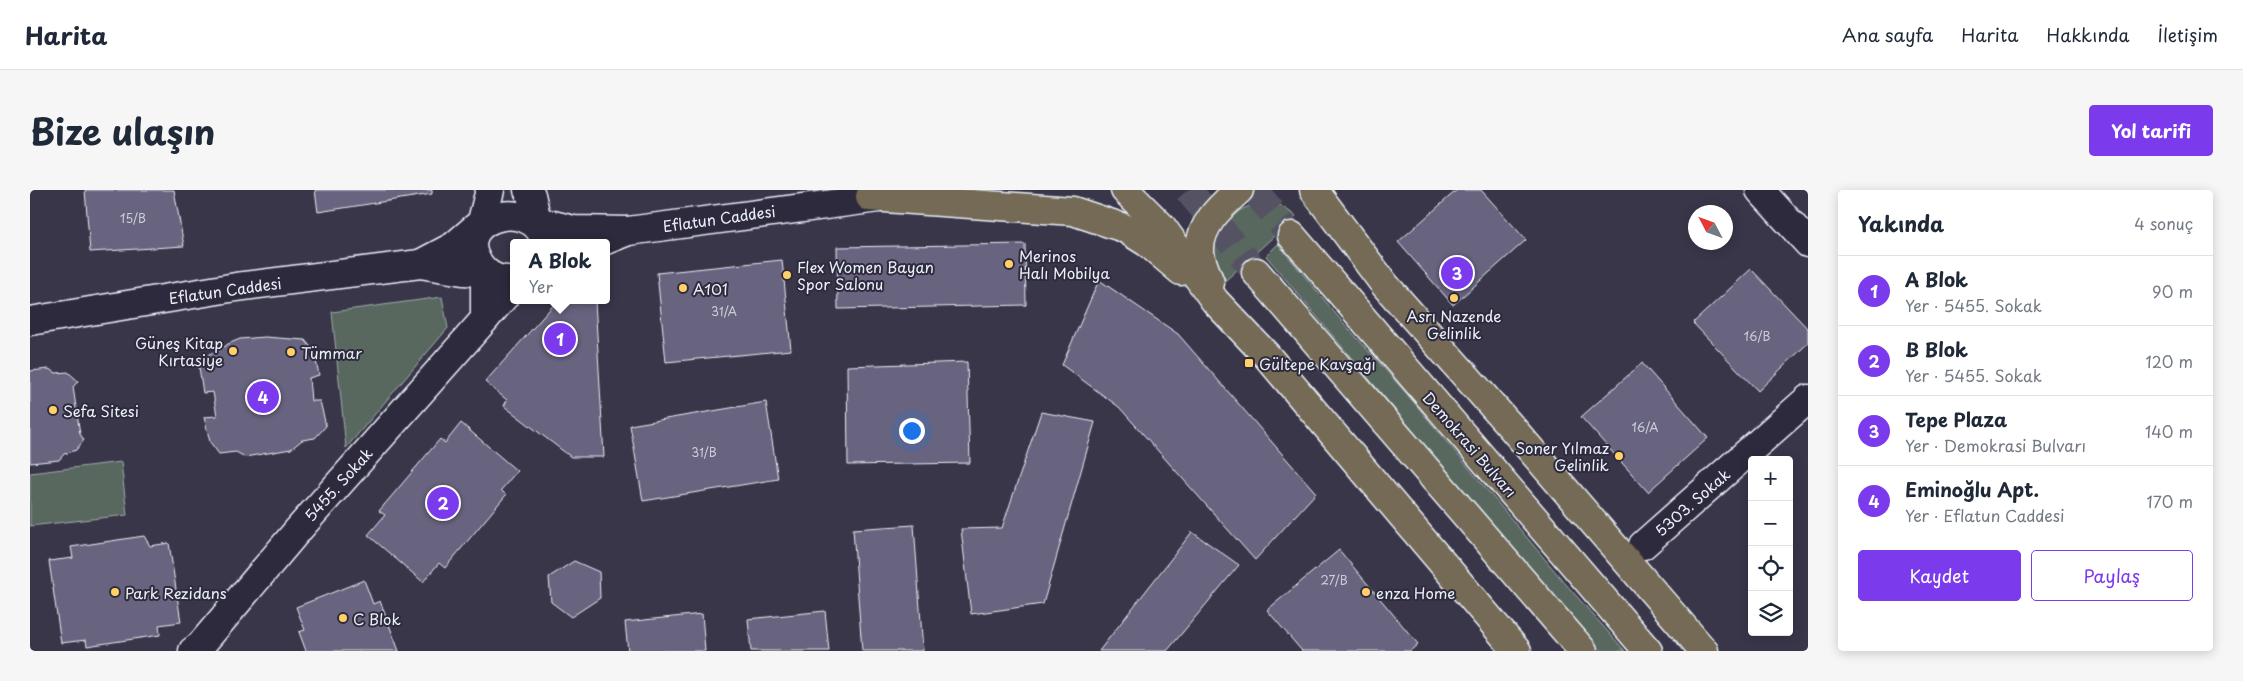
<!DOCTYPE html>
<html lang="tr">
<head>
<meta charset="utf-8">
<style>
  :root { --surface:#fff; --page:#f6f6f7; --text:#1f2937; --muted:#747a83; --line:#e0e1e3; --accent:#7c3aed }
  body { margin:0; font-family:"Playpen Sans",sans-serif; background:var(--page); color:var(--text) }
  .controls { position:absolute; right:15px; bottom:15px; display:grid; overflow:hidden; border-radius:5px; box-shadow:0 2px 12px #0003 }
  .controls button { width:45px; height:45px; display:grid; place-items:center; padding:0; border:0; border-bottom:1px solid var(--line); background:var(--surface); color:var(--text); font:25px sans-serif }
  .compass { position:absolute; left:1658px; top:15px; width:45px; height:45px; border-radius:50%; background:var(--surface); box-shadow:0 2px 12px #0003; rotate:311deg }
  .you { position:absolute; left:881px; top:240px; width:18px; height:18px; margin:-12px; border:4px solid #fff; border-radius:50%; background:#1a73e8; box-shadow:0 0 0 8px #1a73e833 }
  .badge { display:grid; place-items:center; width:32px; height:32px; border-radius:50%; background:var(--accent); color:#fff; font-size:16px; font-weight:700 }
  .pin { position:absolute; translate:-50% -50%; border:2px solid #fff; box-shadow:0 1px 5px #0006 }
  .popup { position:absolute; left:480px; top:49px; width:100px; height:65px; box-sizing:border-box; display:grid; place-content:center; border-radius:5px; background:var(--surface); filter:drop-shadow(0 1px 4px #0005); font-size:16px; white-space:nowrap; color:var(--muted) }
  .popup b { font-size:19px; color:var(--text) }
  .popup::after { content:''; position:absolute; left:50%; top:100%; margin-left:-10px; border:10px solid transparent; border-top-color:var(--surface) }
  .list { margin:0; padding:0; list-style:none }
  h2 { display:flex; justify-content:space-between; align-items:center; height:65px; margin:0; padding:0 20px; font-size:21px }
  h2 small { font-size:16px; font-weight:400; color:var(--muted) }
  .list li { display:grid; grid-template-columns:32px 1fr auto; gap:15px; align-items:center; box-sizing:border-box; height:70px; padding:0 20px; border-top:1px solid var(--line) }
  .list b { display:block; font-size:19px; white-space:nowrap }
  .list p { margin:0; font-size:16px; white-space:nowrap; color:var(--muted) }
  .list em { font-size:16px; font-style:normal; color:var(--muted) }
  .actions { display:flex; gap:10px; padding:15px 20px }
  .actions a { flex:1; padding:11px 0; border:1px solid var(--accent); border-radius:5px; text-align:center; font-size:18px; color:var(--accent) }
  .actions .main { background:var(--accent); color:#fff }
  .icon { flex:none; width:28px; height:28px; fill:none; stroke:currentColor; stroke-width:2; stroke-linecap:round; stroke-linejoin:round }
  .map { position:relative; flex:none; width:1778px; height:461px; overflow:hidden; border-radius:5px }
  header { display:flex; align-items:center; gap:30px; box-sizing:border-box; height:70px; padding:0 25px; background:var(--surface); border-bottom:1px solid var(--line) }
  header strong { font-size:24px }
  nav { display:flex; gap:28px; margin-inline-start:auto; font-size:18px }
  .intro { display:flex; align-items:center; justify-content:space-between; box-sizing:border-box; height:120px; padding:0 30px }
  h1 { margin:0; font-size:35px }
  .button { padding:12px 22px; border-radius:5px; background:var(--accent); color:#fff; font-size:18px; font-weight:700 }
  main { display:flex; gap:30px; padding:0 30px }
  aside { flex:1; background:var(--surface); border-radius:5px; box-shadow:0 2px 12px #0003 }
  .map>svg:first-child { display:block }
</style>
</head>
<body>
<header>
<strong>Harita</strong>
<nav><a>Ana sayfa</a><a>Harita</a><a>Hakkında</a><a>İletişim</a></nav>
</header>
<div class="intro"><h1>Bize ulaşın</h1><a class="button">Yol tarifi</a></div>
<main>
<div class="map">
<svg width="1778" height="461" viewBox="0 0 1778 461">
  <rect width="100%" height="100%" fill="#3a364a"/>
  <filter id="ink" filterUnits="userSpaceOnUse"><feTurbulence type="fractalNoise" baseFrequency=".02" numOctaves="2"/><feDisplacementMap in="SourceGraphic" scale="10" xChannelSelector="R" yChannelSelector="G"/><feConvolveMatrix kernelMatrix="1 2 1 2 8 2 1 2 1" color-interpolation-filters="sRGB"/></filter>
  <g filter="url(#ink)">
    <g fill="#59675e" stroke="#a0acab">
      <path d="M1226,14L1250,15L1266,26L1196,90C1173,54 1186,26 1226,14Z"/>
      <polygon points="1248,54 1310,129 1376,203 1534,392 1595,461 1572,461 1428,295 1236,66"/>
      <polygon points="412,107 418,138 316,258 302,122"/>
      <polygon points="91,272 97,325 0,336 0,283"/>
    </g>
    <g fill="#67647e" stroke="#e8f1f8">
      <polygon points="55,0 144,0 154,56 60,62"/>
      <polygon points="285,0 402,0 402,4 288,22"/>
      <polygon points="1427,0 1451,0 1496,50 1423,115 1368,52"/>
      <polygon points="995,54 996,115 808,119 807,57"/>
      <polygon points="752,70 761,160 636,172 627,83"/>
      <polygon points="1721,79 1778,139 1778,153 1728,201 1663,133"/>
      <polygon points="1069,90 1148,144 1286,303 1225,370 1089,217 1032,175"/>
      <polygon points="528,110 565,110 574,267 541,267 474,216 477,210 455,192"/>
      <polygon points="235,147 275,150 284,161 289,185 279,188 281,211 290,211 296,236 285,248 272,250 261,259 215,267 206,262 189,264 180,252 174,227 187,226 183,202 173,203 169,177 179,164 190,160 198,154 210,149"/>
      <polygon points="937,172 940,273 818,275 817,176"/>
      <polygon points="1612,173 1678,248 1618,302 1551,227"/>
      <polygon points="19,179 26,183 38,182 48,191 43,197 50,244 54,250 46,260 34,264 29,270 0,273 0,181"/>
      <polygon points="736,212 748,289 613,311 600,235"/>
      <polygon points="1011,222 1065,232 1013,414 941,424 931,339 972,338"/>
      <polygon points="431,233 487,281 471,300 476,305 415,378 409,373 393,392 338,345 355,325 349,321 410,249 415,253"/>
      <polygon points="884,335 893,461 832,461 823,339"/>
      <polygon points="1162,342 1209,375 1137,461 1069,461"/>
      <polygon points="114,346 120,356 139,353 151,432 129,435 130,445 57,456 56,450 31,453 19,371 43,368 41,357"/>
      <polygon points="1309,360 1388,454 1380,461 1272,461 1237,420"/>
      <polygon points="544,371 569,382 570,408 541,427 521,412 519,387"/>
      <polygon points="334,390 343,414 350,411 369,461 276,461 269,442 275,440 266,417"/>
      <polygon points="795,421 799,461 721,461 718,429"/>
      <polygon points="672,424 675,461 598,461 595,432"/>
    </g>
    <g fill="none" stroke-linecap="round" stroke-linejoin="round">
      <g stroke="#545264" stroke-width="28" stroke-dasharray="28 14" stroke-linecap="butt">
        <polyline points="1158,0 1226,82"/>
        <polyline points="1224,0 1262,46"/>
      </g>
      <defs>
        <g id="minor">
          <polyline points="498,0 501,5 507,31"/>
          <polyline points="1730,0 1778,53"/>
          <polyline points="453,27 460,0"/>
          <polyline points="455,82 455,129 484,95"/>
          <polyline points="1613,355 1778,209"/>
          <polyline points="163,461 170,456 268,340 455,129"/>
        </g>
        <g id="tertiary">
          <polyline points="507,31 544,40 598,41 568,53"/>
          <polyline points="446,37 424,56 390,74 433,81 455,82"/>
          <polyline points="598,41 864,6"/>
          <path d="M484,90C472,91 461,88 453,79C411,32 502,0 516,53"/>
          <polyline points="0,131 206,97 390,74"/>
        </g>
        <g id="trunk">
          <polyline points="1095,0 1132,37 1185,111 1237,166 1487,461"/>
          <polyline points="1284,0 1355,95 1483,239 1674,461"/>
          <polyline points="840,7 1043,21 1094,38 1118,53 1151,81"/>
          <polyline points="1262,46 1618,461"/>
          <polyline points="1226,82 1553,461"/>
          <path d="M1180,93C1177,84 1171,72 1170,63C1168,36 1191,16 1209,0"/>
        </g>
      </defs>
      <use href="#minor" stroke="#e8f1f8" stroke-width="31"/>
      <use href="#tertiary" stroke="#e8f1f8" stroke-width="31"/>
      <use href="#trunk" stroke="#e8f1f8" stroke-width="31"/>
      <use href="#minor" stroke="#2f2a3d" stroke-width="28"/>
      <use href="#tertiary" stroke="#2f2a3d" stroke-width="28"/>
      <use href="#trunk" stroke="#756a55" stroke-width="28"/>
    </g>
  </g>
  <g fill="#ffd166" stroke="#2f2a3d" stroke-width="2">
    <circle cx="979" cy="74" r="5"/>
    <circle cx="757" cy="85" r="5"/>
    <circle cx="653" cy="98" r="5"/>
    <circle cx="1424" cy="108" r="5"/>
    <circle cx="203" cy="161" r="5"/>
    <circle cx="261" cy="162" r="5"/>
    <rect x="1214" y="168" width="10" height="10" rx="2.5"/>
    <circle cx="23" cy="220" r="5"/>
    <circle cx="1589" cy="266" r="5"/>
    <circle cx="85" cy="402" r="5"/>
    <circle cx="1336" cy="402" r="5"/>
    <circle cx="313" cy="428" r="5"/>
  </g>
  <g text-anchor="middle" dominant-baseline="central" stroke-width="4" stroke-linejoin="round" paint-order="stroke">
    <g font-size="12" fill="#c8ceda">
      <text x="103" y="28">15/B</text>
      <text x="694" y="121">31/A</text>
      <text x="1727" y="146">16/B</text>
      <text x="1615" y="237">16/A</text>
      <text x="674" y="262">31/B</text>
      <text x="1304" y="390">27/B</text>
    </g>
    <g font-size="15" fill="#e8f1f8" stroke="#2f2a3d">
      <text transform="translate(689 28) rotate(-8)">Eflatun Caddesi</text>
      <text transform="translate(195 100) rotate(-8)">Eflatun Caddesi</text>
      <text transform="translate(1440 254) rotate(49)">Demokrasi Bulvarı</text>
      <text transform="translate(308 294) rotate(-48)">5455. Sokak</text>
      <text transform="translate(1662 312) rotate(-41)">5303. Sokak</text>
    </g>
    <g font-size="15" fill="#e8f1f8" stroke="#2f2a3d" text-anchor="start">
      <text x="989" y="65">Merinos<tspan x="989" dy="17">Halı Mobilya</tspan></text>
      <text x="767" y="76">Flex Women Bayan<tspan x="767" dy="17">Spor Salonu</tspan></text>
      <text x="663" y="98">A101</text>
      <text x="1424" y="125" text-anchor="middle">Asrı Nazende<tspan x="1424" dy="17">Gelinlik</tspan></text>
      <text x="193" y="152" text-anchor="end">Güneş Kitap<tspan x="193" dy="17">Kırtasiye</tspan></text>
      <text x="271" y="162">Tümmar</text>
      <text x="1229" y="173">Gültepe Kavşağı</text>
      <text x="33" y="220">Sefa Sitesi</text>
      <text x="1579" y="257" text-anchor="end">Soner Yılmaz<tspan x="1579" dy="17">Gelinlik</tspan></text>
      <text x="95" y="402">Park Rezidans</text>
      <text x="1346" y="402">enza Home</text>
      <text x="323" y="428">C Blok</text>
    </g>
  </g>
</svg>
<div class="controls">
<button>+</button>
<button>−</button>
<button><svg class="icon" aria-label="locate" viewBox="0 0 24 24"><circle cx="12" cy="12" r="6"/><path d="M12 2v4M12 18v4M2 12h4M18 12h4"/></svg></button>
<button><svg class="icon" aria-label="layers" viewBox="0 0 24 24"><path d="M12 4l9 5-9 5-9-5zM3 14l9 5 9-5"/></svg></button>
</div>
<svg class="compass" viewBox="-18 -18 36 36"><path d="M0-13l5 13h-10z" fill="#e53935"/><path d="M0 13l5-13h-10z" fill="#747a83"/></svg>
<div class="you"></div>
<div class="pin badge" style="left:530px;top:149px">1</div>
<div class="popup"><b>A Blok</b>Yer</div>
<div class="pin badge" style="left:413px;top:313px">2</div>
<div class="pin badge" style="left:1427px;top:83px">3</div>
<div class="pin badge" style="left:233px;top:207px">4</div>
</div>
<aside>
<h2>Yakında<small>4 sonuç</small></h2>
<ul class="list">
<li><span class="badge">1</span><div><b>A Blok</b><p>Yer · 5455. Sokak</p></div><em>90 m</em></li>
<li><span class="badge">2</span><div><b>B Blok</b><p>Yer · 5455. Sokak</p></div><em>120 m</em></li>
<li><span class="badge">3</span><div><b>Tepe Plaza</b><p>Yer · Demokrasi Bulvarı</p></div><em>140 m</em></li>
<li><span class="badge">4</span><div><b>Eminoğlu Apt.</b><p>Yer · Eflatun Caddesi</p></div><em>170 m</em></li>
</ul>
<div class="actions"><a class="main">Kaydet</a><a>Paylaş</a></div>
</aside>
</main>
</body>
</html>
